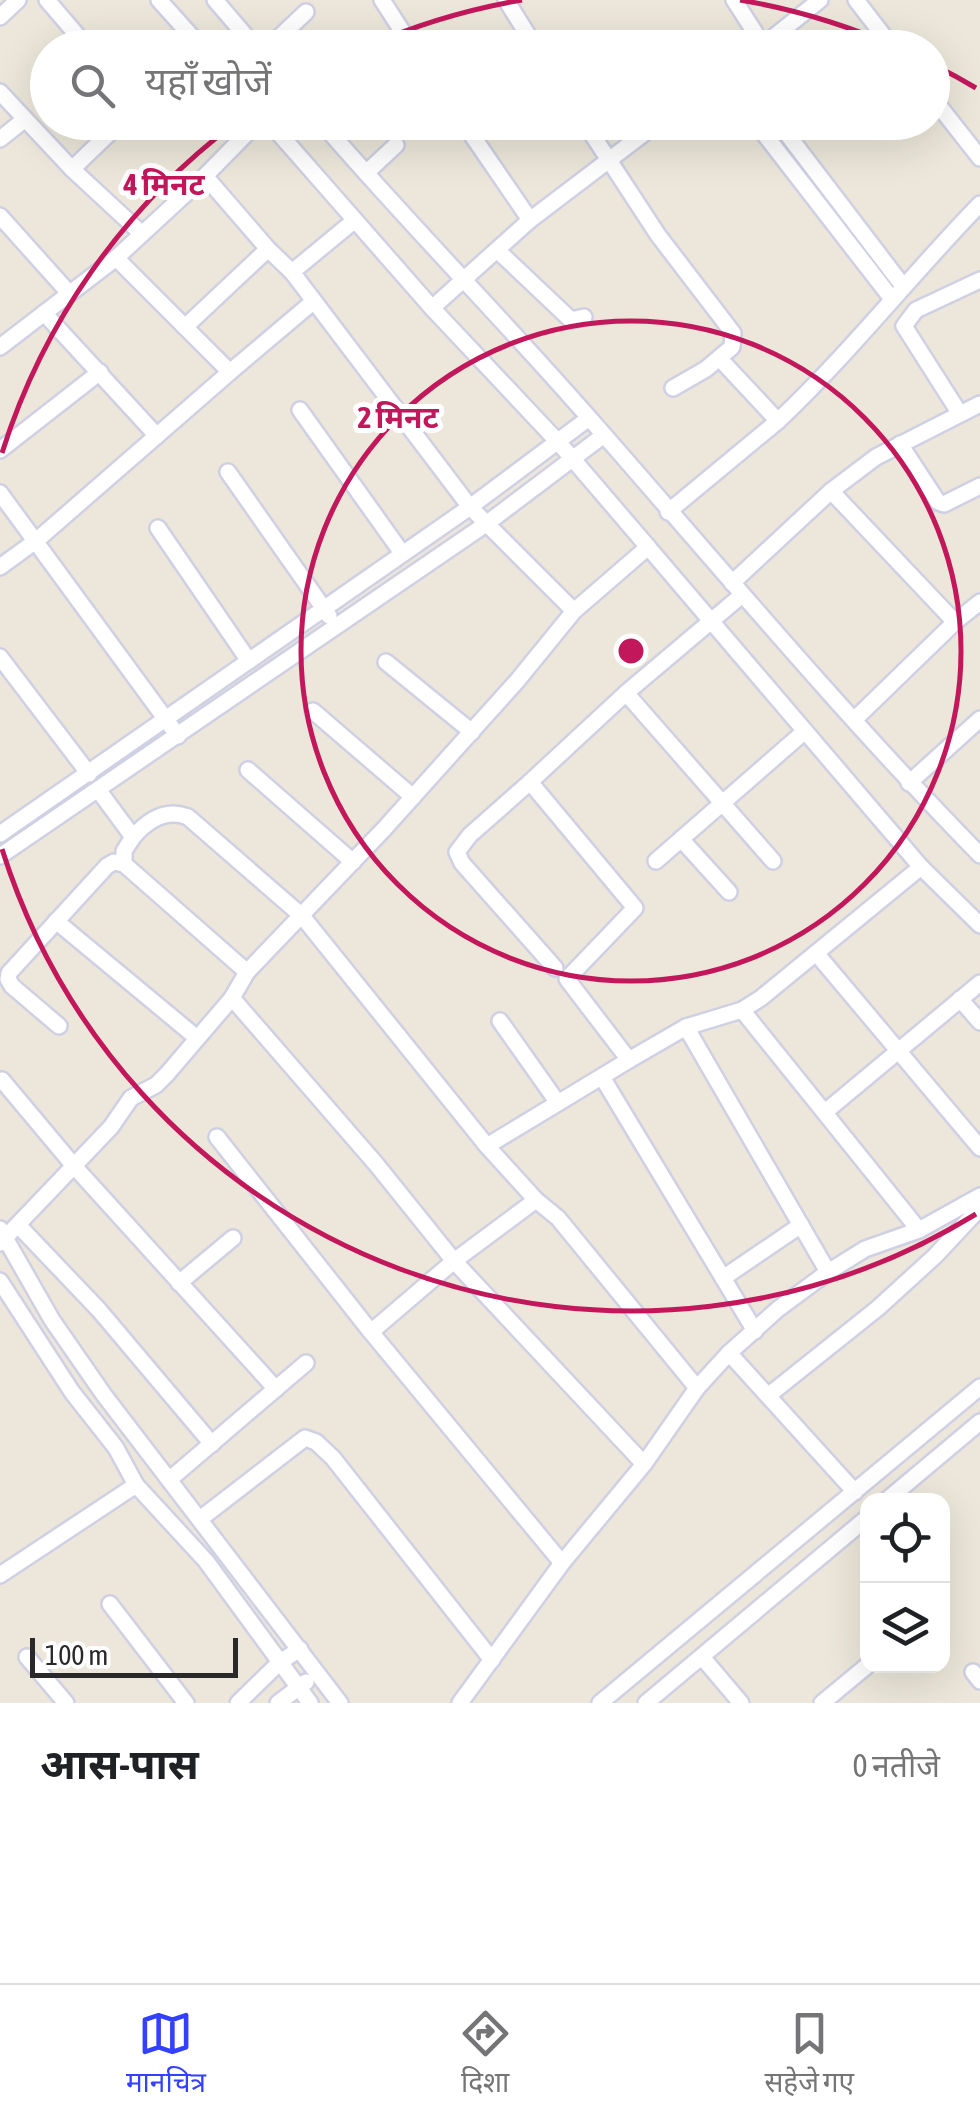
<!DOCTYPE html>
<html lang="hi">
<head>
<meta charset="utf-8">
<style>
  :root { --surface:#fff; --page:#f2f2f2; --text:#202124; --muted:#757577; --line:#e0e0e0; --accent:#3440ff }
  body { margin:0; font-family:"Asap Condensed","Noto Sans Devanagari",sans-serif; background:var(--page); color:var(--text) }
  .controls { position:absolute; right:30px; bottom:30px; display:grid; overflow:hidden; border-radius:20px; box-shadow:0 10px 40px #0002 }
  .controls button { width:90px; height:90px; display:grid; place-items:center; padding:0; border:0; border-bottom:2px solid var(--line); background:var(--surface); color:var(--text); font:50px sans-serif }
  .scale { position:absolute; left:30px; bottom:25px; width:208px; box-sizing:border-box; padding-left:10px; border:5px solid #292929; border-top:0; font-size:28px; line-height:35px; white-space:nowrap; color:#292929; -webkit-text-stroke:8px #fff; paint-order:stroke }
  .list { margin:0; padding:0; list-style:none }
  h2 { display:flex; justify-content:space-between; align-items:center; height:130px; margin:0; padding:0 40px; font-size:42px }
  h2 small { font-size:32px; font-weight:400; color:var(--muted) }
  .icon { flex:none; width:55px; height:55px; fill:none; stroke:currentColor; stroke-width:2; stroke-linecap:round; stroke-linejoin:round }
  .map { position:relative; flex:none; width:980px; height:1703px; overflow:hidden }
  .search { position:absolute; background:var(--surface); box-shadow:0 10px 40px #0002; left:30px; right:30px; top:30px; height:110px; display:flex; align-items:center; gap:25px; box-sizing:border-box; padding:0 35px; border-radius:55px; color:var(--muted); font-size:38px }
  .sheet { height:280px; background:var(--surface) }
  nav { display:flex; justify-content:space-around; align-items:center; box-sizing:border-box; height:140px; border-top:2px solid var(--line); background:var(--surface); font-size:28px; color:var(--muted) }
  nav a { display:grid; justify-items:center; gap:5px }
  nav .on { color:var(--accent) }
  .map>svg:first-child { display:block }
</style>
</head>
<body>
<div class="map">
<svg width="980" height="1703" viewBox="0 0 980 1703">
  <rect width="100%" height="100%" fill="#ece7da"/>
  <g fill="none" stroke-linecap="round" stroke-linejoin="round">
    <defs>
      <g id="street">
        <polyline points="47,0 88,48"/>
        <polyline points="159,0 202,48"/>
        <polyline points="215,0 256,48"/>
        <polyline points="382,0 413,48"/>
        <polyline points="506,0 536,48"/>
        <polyline points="734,0 763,45"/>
        <polyline points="856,0 893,48"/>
        <polyline points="0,17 18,0"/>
        <polyline points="268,48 306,12"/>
        <polyline points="760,48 820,0"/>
        <polyline points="0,92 72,169 141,233"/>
        <polyline points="932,97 980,158"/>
        <polyline points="269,122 432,308 559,443 648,547"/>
        <path d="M321,122C409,224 503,319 591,420C719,566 844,716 980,855"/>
        <polyline points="463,122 530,220"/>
        <polyline points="584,122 658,235 733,333 732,347 706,369 673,388"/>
        <polyline points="755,122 892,299"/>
        <polyline points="778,122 903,286"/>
        <polyline points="0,139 24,120"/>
        <polyline points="72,169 121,122"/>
        <polyline points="366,173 396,145"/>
        <polyline points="205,176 268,249 292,272 355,220"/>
        <polyline points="0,216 69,293"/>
        <polyline points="497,250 571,320 584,317"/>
        <polyline points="116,258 230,372 314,301 292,272"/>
        <polyline points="314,301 470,507 574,611"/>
        <polyline points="432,308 530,220 659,122"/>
        <polyline points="44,313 157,436"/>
        <polyline points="185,327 268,249"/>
        <polyline points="0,347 116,258 205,176 258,122"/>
        <polyline points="300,410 402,553"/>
        <polyline points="960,414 904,326 916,310 980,280"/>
        <path d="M778,421C850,353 911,275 980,204"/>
        <polyline points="900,444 938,502 944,504 980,486"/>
        <polyline points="0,450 100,372"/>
        <polyline points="228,472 329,616"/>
        <polyline points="831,491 955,622"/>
        <polyline points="0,493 178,736"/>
        <polyline points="668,512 778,421 720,359"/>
        <polyline points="158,528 249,661"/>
        <polyline points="0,567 37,540 230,372"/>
        <polyline points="732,583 831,491 876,457 980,404"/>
        <polyline points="0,657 89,774"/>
        <polyline points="386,662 472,732"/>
        <polyline points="626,693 773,861"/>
        <polyline points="313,711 413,797"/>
        <polyline points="855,719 955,622 980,602"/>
        <polyline points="248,770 353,862"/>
        <polyline points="530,782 470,835 457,852 462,863 555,968"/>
        <polyline points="909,783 980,719"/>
        <path d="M99,791L133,837C147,821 166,808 188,817L302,916L487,1146L536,1200L558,1218L697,1388L644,1464L562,1563L460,1703"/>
        <polyline points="0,834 470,507 589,418"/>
        <polyline points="133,837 124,851 124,864 247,972"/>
        <polyline points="681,839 729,892"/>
        <polyline points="0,856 486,524 604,435"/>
        <polyline points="656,861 805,731"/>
        <polyline points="56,921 197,1038"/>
        <polyline points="816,953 980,1148"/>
        <polyline points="232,998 376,1164 454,1261 644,1464"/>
        <polyline points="960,999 980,1022"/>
        <polyline points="500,1021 558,1103 629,1060 567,979 635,908 530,782 626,693 742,595"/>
        <polyline points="59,1026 12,986 8,979 9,973 107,866 114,862 124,864"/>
        <polyline points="686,1027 742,1010"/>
        <polyline points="629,1060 686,1027 828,1272"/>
        <polyline points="602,1077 755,1331"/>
        <polyline points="2,1080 74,1166 276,1389"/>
        <polyline points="825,1112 980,983"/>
        <polyline points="217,1137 371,1332"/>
        <polyline points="487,1146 558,1103"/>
        <polyline points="536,1200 454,1261 371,1332 562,1563"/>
        <polyline points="18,1225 99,1310 212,1444"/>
        <polyline points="0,1229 52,1320 104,1395 340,1703"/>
        <polyline points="919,1230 742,1010 761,998 921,867 980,925"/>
        <polyline points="0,1243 111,1127 131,1098 156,1085 167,1074 232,998 247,972 384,829 517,681 574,611 648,547 921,867"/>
        <polyline points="723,1278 801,1225"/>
        <polyline points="0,1281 72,1392 116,1448 136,1485 206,1561 310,1703"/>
        <polyline points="179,1283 233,1238"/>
        <polyline points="697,1388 729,1353"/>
        <polyline points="769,1395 878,1308 935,1256 980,1208"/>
        <polyline points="169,1480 306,1363"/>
        <polyline points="855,1492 729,1353 778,1309 828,1272 865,1249 919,1230 980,1196"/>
        <polyline points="887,1500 980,1422"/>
        <polyline points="200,1519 305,1438 316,1442 333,1458 492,1660"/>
        <polyline points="0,1575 136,1485"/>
        <polyline points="110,1604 186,1703"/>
        <polyline points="27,1657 66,1703"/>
        <polyline points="697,1661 702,1657 741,1703"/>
        <polyline points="973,1672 980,1681"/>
        <polyline points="238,1703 280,1662 300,1649"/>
        <polyline points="278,1703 306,1682"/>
        <polyline points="600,1703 980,1387"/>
        <polyline points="646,1703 868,1517"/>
        <polyline points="822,1703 868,1665"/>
      </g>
    </defs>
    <use href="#street" stroke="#cfd0e3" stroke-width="20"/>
    <use href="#street" stroke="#fff" stroke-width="15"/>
  </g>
  <g fill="none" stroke="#c2185b" stroke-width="5">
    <circle cx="631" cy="651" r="330"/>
    <path d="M976 1214A660 660 0 0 1 2 849M2 453A660 660 0 0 1 234 124M368 46A660 660 0 0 1 522 0M740 0A660 660 0 0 1 894 46M936 66A660 660 0 0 1 976 88"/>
  </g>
  <circle cx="631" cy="651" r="15" fill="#c2185b" stroke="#fff" stroke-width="5"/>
  <g font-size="30" text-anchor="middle" font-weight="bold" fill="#c2185b" stroke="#fff" stroke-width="10" stroke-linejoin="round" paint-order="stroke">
    <text x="164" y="195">4 मिनट</text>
    <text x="398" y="428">2 मिनट</text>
  </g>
</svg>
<div class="controls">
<button><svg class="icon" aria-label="locate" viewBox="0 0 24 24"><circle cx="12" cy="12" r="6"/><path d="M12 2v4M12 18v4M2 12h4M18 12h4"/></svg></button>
<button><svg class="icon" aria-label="layers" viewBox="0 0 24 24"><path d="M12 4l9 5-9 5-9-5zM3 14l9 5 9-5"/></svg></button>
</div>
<div class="scale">100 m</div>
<div class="search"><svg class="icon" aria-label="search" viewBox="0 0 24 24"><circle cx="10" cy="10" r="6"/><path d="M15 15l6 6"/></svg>यहाँ खोजें</div>
</div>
<section class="sheet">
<h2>आस-पास<small>0 नतीजे</small></h2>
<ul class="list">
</ul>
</section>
<nav>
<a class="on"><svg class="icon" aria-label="map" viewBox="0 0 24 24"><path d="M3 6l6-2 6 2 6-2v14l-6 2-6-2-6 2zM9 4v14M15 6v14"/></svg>मानचित्र</a>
<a><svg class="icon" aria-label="directions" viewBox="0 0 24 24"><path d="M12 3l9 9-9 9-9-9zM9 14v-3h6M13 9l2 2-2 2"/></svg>दिशा</a>
<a><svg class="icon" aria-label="saved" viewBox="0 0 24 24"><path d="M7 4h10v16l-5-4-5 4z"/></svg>सहेजे गए</a>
</nav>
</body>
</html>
